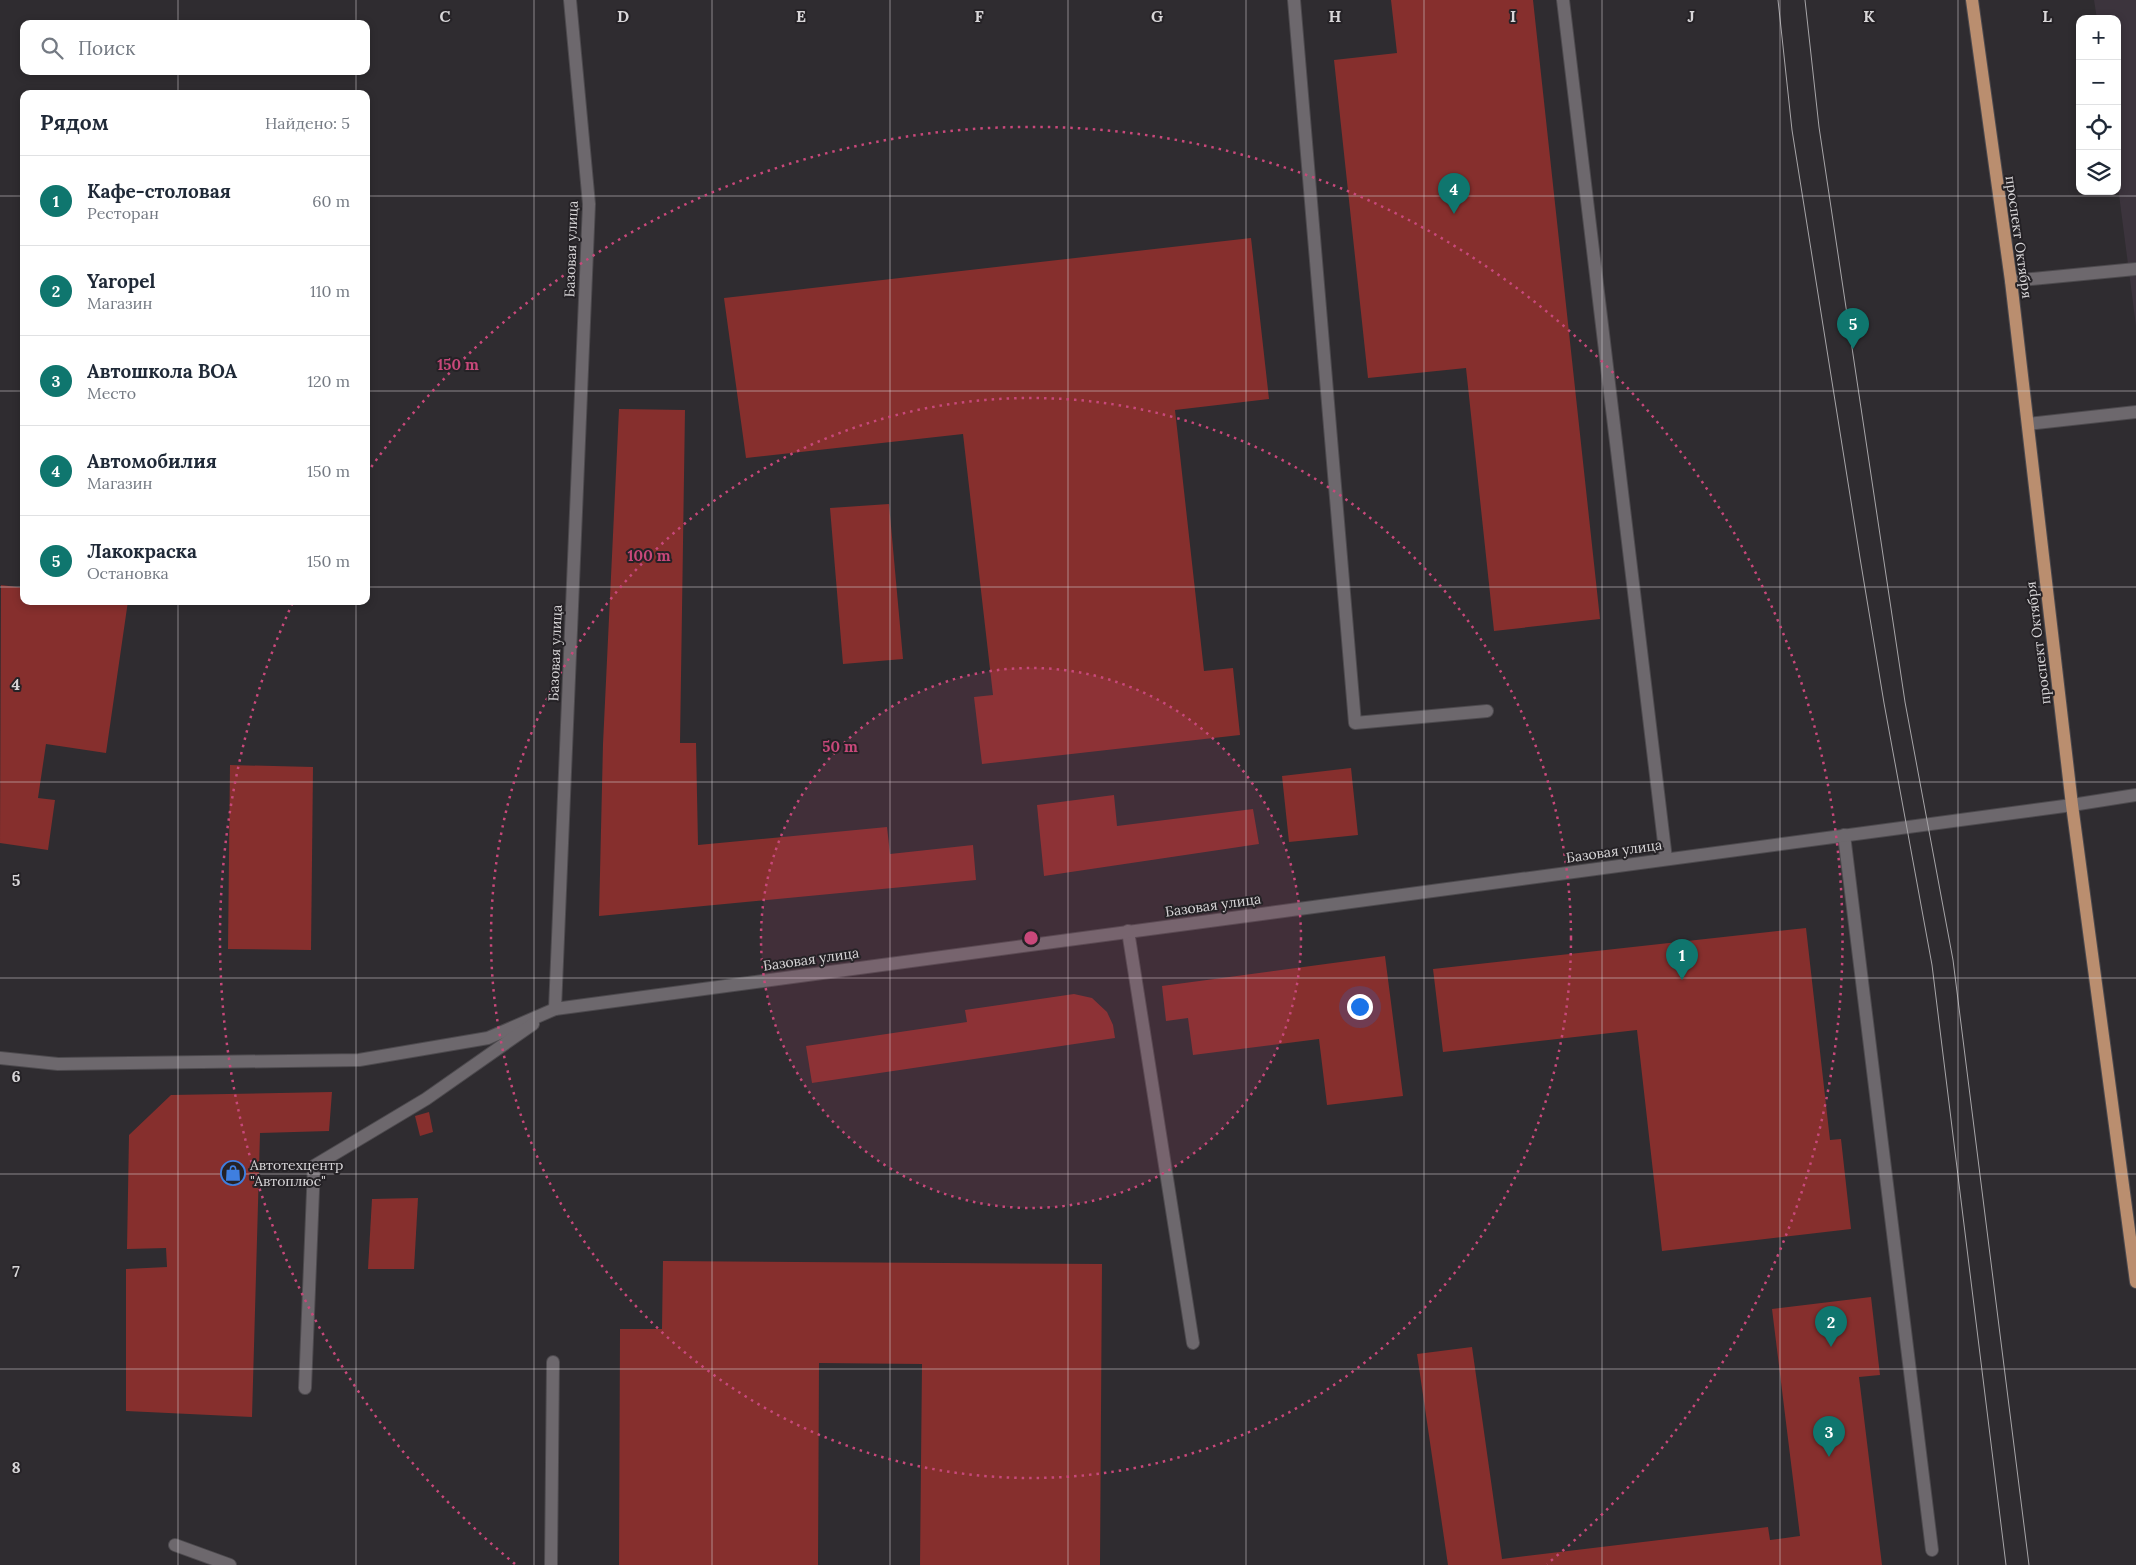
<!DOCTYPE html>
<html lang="ru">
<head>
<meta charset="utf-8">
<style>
  :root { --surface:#fff; --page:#f2f2f3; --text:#1f2937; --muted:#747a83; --line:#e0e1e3; --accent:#0f766e }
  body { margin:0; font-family:Lora,serif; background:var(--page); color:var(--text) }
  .controls { position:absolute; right:15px; top:15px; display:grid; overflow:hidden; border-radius:10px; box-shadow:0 2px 8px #0003 }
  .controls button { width:45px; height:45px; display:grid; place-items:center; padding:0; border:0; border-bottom:1px solid var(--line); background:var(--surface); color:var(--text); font:25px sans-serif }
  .you { position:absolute; left:1359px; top:1006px; width:18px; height:18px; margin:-12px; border:4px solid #fff; border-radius:50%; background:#1a73e8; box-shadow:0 0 0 8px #1a73e833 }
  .badge { display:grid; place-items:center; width:32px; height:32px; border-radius:50%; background:var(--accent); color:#fff; font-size:16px; font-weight:700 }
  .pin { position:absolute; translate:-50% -41px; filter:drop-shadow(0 1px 2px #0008) }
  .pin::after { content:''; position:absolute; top:26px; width:18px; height:15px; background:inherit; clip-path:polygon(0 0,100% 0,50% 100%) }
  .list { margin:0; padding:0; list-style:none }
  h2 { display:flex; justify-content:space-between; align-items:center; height:65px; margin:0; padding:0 20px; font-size:21px }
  h2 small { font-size:16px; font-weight:400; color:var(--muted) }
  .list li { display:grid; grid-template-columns:32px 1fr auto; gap:15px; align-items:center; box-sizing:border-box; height:90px; padding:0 20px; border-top:1px solid var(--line) }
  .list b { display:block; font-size:19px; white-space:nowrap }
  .list p { margin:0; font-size:16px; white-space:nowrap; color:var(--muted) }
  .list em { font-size:16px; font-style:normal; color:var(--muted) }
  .icon { flex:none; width:28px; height:28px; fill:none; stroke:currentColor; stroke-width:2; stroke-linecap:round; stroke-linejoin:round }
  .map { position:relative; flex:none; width:2136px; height:1565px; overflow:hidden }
  .search { position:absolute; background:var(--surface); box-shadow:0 2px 8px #0003; left:20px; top:20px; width:350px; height:55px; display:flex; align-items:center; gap:12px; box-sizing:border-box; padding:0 18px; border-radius:10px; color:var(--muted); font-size:19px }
  .panel { position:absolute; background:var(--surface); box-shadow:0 2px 8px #0003; left:20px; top:90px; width:350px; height:515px; border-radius:10px }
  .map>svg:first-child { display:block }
</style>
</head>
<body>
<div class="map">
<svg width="2136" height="1565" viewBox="0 0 2136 1565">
  <rect width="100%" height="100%" fill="#2f2c30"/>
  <polygon fill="#3c343d" points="2094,0 2136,0 2136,326 2117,179 2117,19 2097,19"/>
  <g fill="#862f2d">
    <polygon points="1391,0 1533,0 1600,619 1494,631 1466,368 1368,378 1334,60 1397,53"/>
    <polygon points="1251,238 1269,399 1175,410 1204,671 1233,668 1240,735 982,764 974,697 993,695 963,434 746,458 724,298"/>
    <polygon points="619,409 685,410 680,743 696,743 698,845 887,827 890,854 973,845 976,880 599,916 603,744"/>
    <polygon points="889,504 903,659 843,664 830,508"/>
    <polygon points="1,585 24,588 24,601 128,601 106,753 46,744 38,798 55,800 48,850 0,843"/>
    <polygon points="230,765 313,767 311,950 228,949"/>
    <polygon points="1351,768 1358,835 1289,842 1282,776"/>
    <polygon points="1114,795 1117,826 1253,809 1259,844 1044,876 1037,805"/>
    <polygon points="1806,928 1830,1140 1841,1139 1851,1229 1662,1251 1637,1030 1443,1052 1433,969"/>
    <polygon points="1385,956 1403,1096 1327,1105 1319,1039 1193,1055 1188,1018 1166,1021 1162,986"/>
    <polygon points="1074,994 1092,998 1107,1012 1113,1025 1115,1038 812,1083 806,1046 967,1022 965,1010"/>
    <polygon points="332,1092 329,1131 260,1133 252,1417 126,1411 126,1269 167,1267 166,1248 127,1249 129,1135 171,1095"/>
    <polygon points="429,1112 433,1132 420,1136 415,1116"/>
    <polygon points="418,1198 414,1269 368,1269 372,1199"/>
    <polygon points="663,1261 1102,1264 1100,1565 920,1565 922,1364 819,1363 818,1565 619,1565 620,1329 662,1329"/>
    <polygon points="1871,1297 1880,1375 1859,1377 1882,1565 1448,1565 1417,1354 1472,1347 1502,1559 1768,1527 1770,1540 1800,1536 1772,1309"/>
  </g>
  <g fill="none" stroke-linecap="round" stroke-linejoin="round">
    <defs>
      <g id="lane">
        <polyline points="1294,0 1355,723 1487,711"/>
        <polyline points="1563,0 1666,859"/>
        <polyline points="2011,281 2136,269"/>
        <polyline points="2028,424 2136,412"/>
        <polyline points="2072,805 2136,795"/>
        <polyline points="1844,835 1932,1550"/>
        <polyline points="1128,931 1193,1343"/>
        <polyline points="0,1058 58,1064 359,1060 488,1038 555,1009"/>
        <polyline points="305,1388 314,1166 426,1099 533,1024"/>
        <polyline points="551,1565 553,1362"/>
      </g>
      <g id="street">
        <polyline points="570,0 589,204 555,1009 2072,805"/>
        <polyline points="175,1545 230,1565"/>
      </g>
      <polyline id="primary" points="1972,0 2011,281 2072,805 2136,1282"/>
    </defs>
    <use href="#lane" stroke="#4d4a4e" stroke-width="14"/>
    <use href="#street" stroke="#4d4a4e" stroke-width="14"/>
    <use href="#primary" stroke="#4d4a4e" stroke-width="14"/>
    <use href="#lane" stroke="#6d686d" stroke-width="12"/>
    <use href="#street" stroke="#6d686d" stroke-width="12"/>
    <use href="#primary" stroke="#ba8e6f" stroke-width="12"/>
    <g stroke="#a7a5a8" stroke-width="1">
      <polyline points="1778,0 1792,130 1860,558 1884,703 1932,965 2006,1565"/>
      <polyline points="1805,0 1819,127 1905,702 1953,960 2029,1565"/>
    </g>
  </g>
  <path fill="none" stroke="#d8d6d8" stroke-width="1" stroke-opacity="0.55" d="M178,0V24M356,0V24M534,0V1565M712,0V1565M890,0V1565M1068,0V1565M1246,0V1565M1424,0V1565M1602,0V1565M1780,0V1565M1958,0V1565M178,71V94M356,71V94M0,196H24M366,196H2136M0,391H24M366,391H2136M0,587H24M366,587H2136M178,601V1565M356,601V1565M0,782H2136M0,978H2136M0,1174H2136M0,1369H2136"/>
  <circle cx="1031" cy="938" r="270" fill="#c8487a" fill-opacity=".12"/>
  <g fill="none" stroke="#c8487a" stroke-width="2.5" stroke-dasharray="2.5 5">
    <circle cx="1031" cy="938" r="270"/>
    <circle cx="1031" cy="938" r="540"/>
    <path d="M515 1564A811 811 0 0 1 293 602M367 473A811 811 0 1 1 1547 1564"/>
  </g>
  <defs>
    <symbol id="shop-ring" viewBox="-11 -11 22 22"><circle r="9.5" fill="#252226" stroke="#3f7fe0" stroke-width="1.5"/><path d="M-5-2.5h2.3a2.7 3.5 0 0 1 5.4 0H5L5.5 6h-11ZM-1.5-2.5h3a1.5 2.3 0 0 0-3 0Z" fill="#3f7fe0"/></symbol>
  </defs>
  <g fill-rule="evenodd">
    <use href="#shop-ring" x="219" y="1159" width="28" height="28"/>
  </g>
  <g text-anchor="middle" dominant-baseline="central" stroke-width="4" stroke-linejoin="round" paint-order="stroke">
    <g font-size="14" fill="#d8d6d8" stroke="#252226">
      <text transform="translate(2019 237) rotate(82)">проспект Октября</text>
      <text transform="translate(571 249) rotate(-88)">Базовая улица</text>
      <text transform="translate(2038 643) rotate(-97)">проспект Октября</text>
      <text transform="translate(555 653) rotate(-88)">Базовая улица</text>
      <text transform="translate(1614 851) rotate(-8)">Базовая улица</text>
      <text transform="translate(1213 905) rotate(-8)">Базовая улица</text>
      <text transform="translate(811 959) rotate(-8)">Базовая улица</text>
    </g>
    <g font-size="14" fill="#d8d6d8" stroke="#252226" text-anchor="start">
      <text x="250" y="1165">Автотехцентр<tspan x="250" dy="16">"Автоплюс"</tspan></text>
    </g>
  </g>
  <g font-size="16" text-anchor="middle" font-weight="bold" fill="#d8d6d8" stroke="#252226" stroke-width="4" stroke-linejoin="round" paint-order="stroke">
    <text x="445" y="22">C</text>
    <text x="623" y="22">D</text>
    <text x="801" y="22">E</text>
    <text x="979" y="22">F</text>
    <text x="1157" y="22">G</text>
    <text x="1335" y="22">H</text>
    <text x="1513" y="22">I</text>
    <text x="1691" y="22">J</text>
    <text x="1869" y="22">K</text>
    <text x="2047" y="22">L</text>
    <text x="16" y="690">4</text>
    <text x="16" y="886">5</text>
    <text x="16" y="1082">6</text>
    <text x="16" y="1277">7</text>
    <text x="16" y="1473">8</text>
  </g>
  <circle cx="1031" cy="938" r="8" fill="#c8487a" stroke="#252226" stroke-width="2.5"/>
  <g font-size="15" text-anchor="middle" font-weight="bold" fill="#c8487a" stroke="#252226" stroke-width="4" stroke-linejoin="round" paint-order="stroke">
    <text x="458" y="370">150 m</text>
    <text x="649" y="561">100 m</text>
    <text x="840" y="752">50 m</text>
  </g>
</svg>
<div class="controls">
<button>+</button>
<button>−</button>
<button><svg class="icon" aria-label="locate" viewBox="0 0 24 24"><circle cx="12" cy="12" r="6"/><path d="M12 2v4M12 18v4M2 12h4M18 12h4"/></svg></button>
<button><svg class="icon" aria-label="layers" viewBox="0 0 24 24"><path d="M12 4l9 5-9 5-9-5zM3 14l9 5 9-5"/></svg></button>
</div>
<div class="you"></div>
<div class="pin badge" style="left:1682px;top:980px">1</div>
<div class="pin badge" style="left:1831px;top:1347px">2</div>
<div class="pin badge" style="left:1829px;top:1457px">3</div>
<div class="pin badge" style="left:1454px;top:214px">4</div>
<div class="pin badge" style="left:1853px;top:349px">5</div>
<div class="search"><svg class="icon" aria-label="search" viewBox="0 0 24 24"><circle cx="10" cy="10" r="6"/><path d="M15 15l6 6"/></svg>Поиск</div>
<section class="panel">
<h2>Рядом<small>Найдено: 5</small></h2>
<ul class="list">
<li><span class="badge">1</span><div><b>Кафе-столовая</b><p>Ресторан</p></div><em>60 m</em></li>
<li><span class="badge">2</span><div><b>Yaropel</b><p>Магазин</p></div><em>110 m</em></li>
<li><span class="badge">3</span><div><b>Автошкола ВОА</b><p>Место</p></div><em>120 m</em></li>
<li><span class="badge">4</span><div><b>Автомобилия</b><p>Магазин</p></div><em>150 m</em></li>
<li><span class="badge">5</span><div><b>Лакокраска</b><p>Остановка</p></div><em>150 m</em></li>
</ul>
</section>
</div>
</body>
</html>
